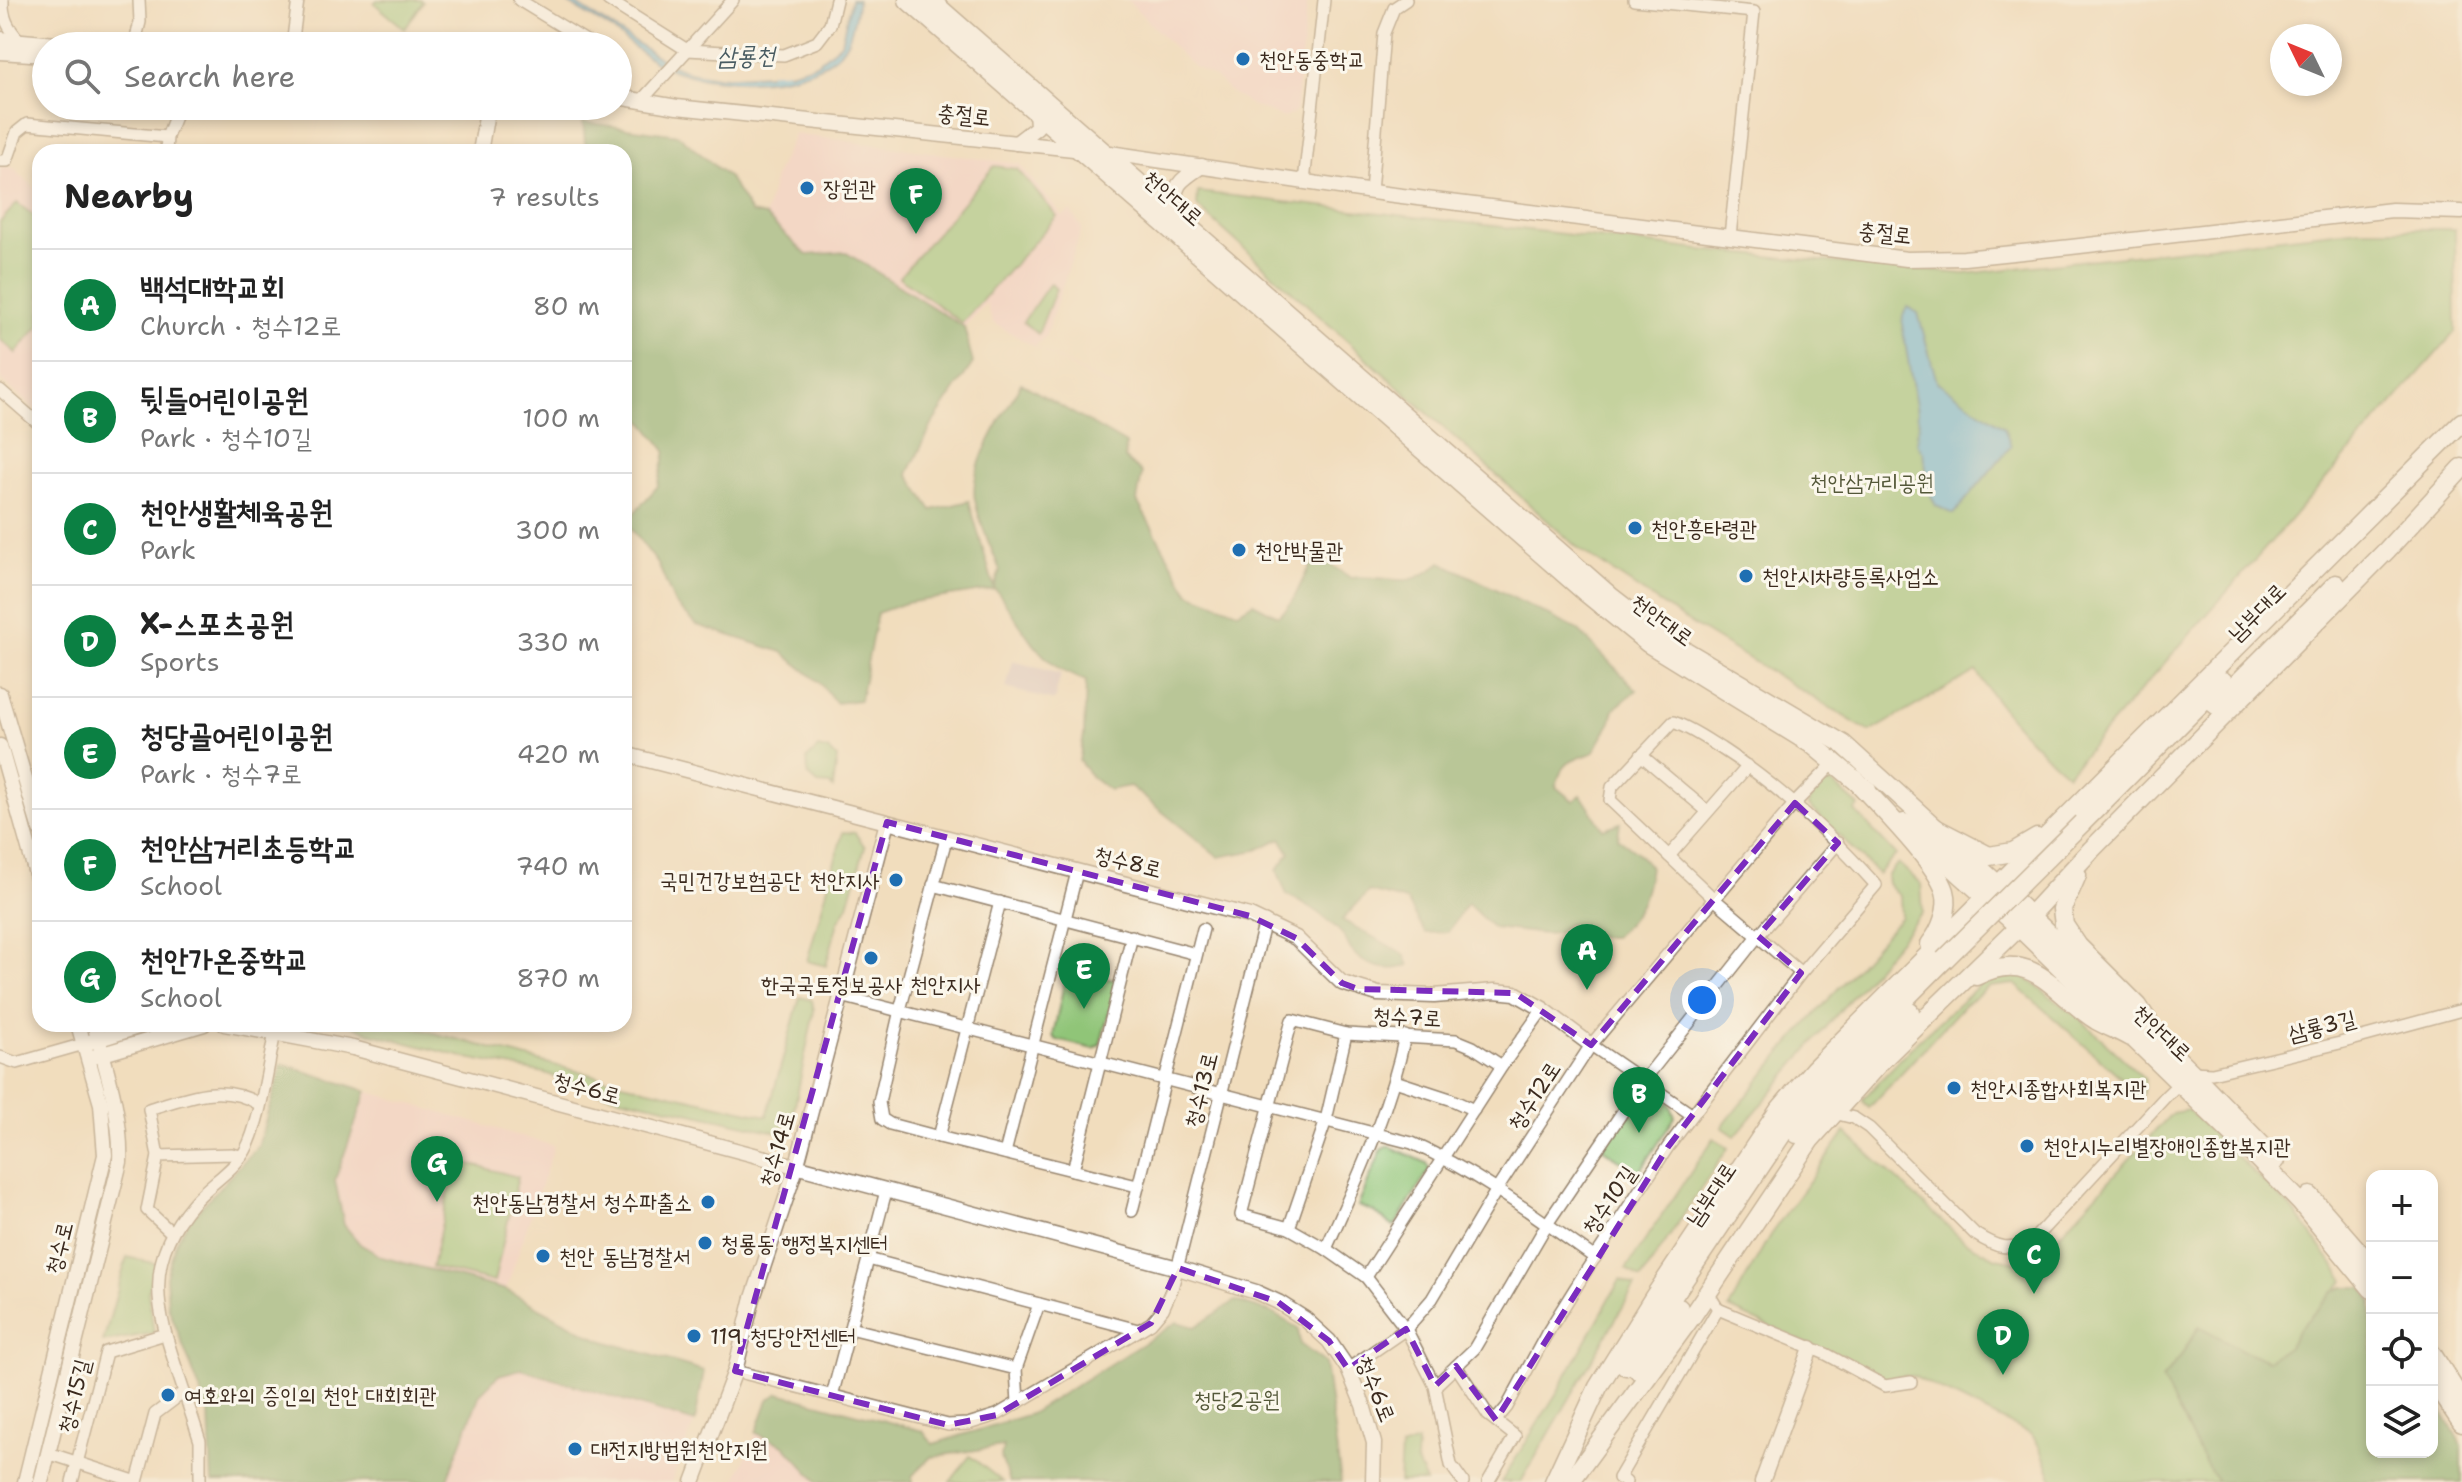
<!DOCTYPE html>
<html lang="en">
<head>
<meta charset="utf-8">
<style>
  :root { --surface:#fff; --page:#f6f6f6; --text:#222; --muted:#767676; --line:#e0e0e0; --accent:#0b8043 }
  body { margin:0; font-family:"Shantell Sans","Poor Story",sans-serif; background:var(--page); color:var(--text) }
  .controls { position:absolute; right:24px; bottom:24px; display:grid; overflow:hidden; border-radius:16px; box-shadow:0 4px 12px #0003 }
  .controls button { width:72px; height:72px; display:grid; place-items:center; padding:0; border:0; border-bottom:2px solid var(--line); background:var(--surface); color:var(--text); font:40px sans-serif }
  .compass { position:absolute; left:2270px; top:24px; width:72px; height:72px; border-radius:50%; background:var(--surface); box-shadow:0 4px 12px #0003; rotate:313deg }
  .you { position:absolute; left:1702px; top:1000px; width:28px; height:28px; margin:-20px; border:6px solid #fff; border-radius:50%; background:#1a73e8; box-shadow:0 0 0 12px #1a73e833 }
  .badge { display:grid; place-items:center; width:52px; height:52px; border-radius:50%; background:var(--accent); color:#fff; font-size:26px; font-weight:700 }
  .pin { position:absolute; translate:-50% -66px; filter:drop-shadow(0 2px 4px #0008) }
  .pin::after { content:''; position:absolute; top:42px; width:28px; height:24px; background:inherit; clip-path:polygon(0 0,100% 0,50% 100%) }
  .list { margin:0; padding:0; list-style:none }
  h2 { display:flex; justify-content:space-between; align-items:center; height:104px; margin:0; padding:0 32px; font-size:34px }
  h2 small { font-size:26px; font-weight:400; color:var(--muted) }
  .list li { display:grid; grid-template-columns:52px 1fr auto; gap:24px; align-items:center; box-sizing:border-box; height:112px; padding:0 32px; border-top:2px solid var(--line) }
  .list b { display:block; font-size:30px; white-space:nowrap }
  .list p { margin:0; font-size:26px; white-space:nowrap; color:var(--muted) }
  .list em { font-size:26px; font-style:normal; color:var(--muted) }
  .icon { flex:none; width:44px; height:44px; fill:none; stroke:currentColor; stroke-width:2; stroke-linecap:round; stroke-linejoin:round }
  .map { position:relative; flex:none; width:2462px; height:1482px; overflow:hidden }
  .search { position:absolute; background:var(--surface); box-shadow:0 4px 12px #0003; left:32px; top:32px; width:600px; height:88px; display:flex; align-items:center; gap:20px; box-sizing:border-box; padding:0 28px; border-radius:44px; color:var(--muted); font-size:30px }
  .panel { position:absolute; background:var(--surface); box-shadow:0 4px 12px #0003; left:32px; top:144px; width:600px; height:888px; border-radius:24px }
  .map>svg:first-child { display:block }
</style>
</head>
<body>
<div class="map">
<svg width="2462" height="1482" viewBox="0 0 2462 1482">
  <rect width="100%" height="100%" fill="#fbf7ec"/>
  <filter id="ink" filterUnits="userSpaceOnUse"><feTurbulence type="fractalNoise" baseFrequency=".0125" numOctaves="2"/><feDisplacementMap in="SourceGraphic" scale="16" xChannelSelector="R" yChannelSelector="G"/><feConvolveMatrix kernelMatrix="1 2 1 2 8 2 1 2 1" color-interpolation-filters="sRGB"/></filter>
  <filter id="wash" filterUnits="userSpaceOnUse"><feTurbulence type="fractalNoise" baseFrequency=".006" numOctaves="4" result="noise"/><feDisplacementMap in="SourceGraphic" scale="32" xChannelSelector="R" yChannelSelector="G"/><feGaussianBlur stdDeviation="1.8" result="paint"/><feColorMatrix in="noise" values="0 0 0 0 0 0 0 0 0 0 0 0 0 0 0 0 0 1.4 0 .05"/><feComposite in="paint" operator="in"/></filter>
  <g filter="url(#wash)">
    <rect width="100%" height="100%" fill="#f1ddbd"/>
    <g fill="#f7d0ce">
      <polygon points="1127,0 1308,0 1295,112 1284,118 1251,105 1231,93 1215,77 1193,66 1179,53"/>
      <polygon points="794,134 1019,164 1063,216 1070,211 1082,228 1045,337 1035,346 1165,417 1114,391 993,323 986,303 964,327 846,252 807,255 765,216 775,176"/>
      <polygon points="0,167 13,168 40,193 40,414 0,379"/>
      <polygon points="367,1091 554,1146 506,1290 382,1257 360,1244 344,1225 335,1180"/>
      <polygon points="521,1369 695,1422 671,1482 447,1482 480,1394 499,1375"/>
      <polygon points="756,1433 784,1445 818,1482 735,1482"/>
    </g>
    <polygon fill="#d2bec4" points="1013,661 1061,674 1054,701 1006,688"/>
    <g fill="#90c578" stroke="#66784b" stroke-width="2">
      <polygon points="377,0 420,0 423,2 405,29 374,3"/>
      <polygon points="994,166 1017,169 1057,216 962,323 899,277"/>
      <path d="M1198,192L1710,251L1964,274L2360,229H2455L2456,331L2067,774C2031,744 2001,711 1976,671L1870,732L1685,620L1579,549L1197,206Z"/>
      <polygon points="17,203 37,218 40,215 40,325 16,353 0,339 0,222"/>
      <polygon points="1050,283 1056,289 1038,334 1023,322"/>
      <polygon points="818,748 830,751 837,758 833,788 830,785 818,784 808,775 807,759"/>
      <polygon points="1832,783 1859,806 1855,811 1896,855 1878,874 1809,806 1809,800 1822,785"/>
      <polygon points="843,832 855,833 865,847 848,905 838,922 826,966 807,961"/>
      <polygon points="1898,863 1921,884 1923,912 1735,1136 1722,1127 1783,1051 1901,917 1900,896 1888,884 1887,876"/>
      <polygon points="1067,969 1118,981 1100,1045 1094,1049 1057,1040 1053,1036"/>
      <polygon points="2022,975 2077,1016 2145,1079 2142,1096 2015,984 1989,987 1964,1005 1869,1108 1862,1100 1918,1040 1983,982"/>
      <polygon points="800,997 812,1000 814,1011 793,1115 789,1123 776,1132 589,1090 545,1073 467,1058 373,1034 350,1024 410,1024 410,1027 415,1028 618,1082 767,1116"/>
      <polygon points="1647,1087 1670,1104 1675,1117 1639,1173 1602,1148 1642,1088"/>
      <polygon points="2188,1110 2294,1211 2345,1280 2299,1329 2289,1346 2268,1360 2191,1338 2180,1358 2162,1379 2204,1461 2218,1482 2054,1482 2041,1449 2032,1435 1913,1376 1899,1376 1883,1379 1729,1308 1770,1235 1845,1132 1965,1242 1996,1258 2027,1264 2049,1246 2172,1113"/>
      <polygon points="1714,1138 1728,1148 1641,1279 1626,1269"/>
      <polygon points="1389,1146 1427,1163 1430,1169 1394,1227 1374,1212 1358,1206 1382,1149"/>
      <polygon points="458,1161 518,1177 494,1282 432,1267 454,1168"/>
      <polygon points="127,1257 157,1264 148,1292 154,1333 103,1342"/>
      <polygon points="1620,1280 1635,1286 1521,1482 1501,1482 1558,1391"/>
      <polygon points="1417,1442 1416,1461 1426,1482 1399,1482 1401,1448"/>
      <polygon points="970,1456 1003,1482 950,1482"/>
    </g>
    <g fill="#74aa68" stroke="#586a43" stroke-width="2">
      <path d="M583,122L678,135L729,178L751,213L765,216L807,255L845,252L964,327L973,363L934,421L908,474L932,510L969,501L994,587L1000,571C992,548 979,524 975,500C968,465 1005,414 1021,383L1126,444L1125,459L1142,473L1137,501L1189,593L1238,612L1253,603L1278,616C1298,604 1301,574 1317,556L1351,578C1391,573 1405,594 1441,562L1578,630L1637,690L1614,709L1611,722L1593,753C1572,760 1561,762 1556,787L1573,801L1581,795L1603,829L1620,823L1618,838L1637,852L1650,867C1645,900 1639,914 1614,937H1587L1568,924L1557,933L1545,934L1493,928L1467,903L1448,932L1425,933L1407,901L1369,891L1342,920L1404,954L1409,965C1391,973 1364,967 1352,951C1348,947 1347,940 1343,935C1329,919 1306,903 1287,895L1277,870L1290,853L1281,838L1257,850L1219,857L1130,786L1109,790L1092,777L1079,761L1084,735L1086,681C1077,677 1066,674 1058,668C1031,649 1015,614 995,589L906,603L877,613L860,700L836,703L819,682L782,652L697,625L675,604L658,564L626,522L658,486L666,451L636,413L624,420V152H586Z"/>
      <polygon points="282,1064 367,1091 335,1180 344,1225 360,1244 382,1257 506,1290 598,1339 704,1371 695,1422 521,1369 499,1375 480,1394 446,1482 212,1482 209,1414 168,1306 166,1276 176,1242 189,1220 258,1146"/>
      <polygon points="2343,1287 2363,1287 2372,1301 2372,1452 2432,1452 2432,1393 2462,1446 2462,1482 2218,1482 2204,1461 2162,1379 2180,1358 2199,1326 2244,1351 2268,1360 2289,1346 2299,1329 2333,1292"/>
      <polygon points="1235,1301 1270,1312 1298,1328 1300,1344 1325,1363 1341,1482 1010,1482 1001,1458 1003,1446 931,1457 912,1476 913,1482 818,1482 784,1445 756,1433 768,1400 779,1393 923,1431 933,1444 1030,1414 1177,1322 1195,1327"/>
    </g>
    <g fill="#64b8e0" stroke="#50717f" stroke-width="2">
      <path d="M562,0H570L666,62L689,72L718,77L785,73L816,64L841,43L851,0H858C854,19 852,43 836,56C799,88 708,87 665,67C647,59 631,44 615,32C598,20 580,11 562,0Z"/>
      <polygon points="1907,307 1918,313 1937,382 2004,427 2011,446 1954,514 1936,506 1925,483 1926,468 1923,452 1917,444 1919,423 1902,325 1903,315"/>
    </g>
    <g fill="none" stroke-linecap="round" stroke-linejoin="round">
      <polyline stroke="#64b8e0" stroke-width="3" points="770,74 786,73"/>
    </g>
  </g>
  <g filter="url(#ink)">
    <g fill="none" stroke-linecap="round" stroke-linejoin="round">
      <defs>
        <g id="minor">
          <path d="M3,0C2,17 8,28 20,41"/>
          <polyline points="519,0 594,46"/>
          <polyline points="608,0 687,50 784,55 817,42 830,25 836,0"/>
          <polyline points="1634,0 1754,12 1730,236"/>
          <polyline points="134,46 140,22 139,0"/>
          <polyline points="292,46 298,0"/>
          <polyline points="618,67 622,73 620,97"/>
          <polyline points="641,101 733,0"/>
          <polyline points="166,152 167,137 179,106"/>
          <polyline points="0,161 7,161 17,132 27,124 167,137"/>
          <polyline points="1304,182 1324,0"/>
          <polyline points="1371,192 1384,33 1394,8 1406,0"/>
          <polyline points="0,390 40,425"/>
          <polyline points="1641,755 1707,811"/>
          <polyline points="946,839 900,1010 879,1102 882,1119 890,1124 939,1137 1137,1186"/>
          <polyline points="1669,856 1748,766"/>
          <polyline points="933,885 1196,954"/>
          <path d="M841,996L1412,1143C1477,1172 1537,1217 1595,1258"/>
          <polyline points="1591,1045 1691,1114"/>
          <polyline points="0,1057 17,1063 84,1044"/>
          <polyline points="1395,1081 1450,1099 1474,1110"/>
          <path d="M1834,1113L1854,1118L1869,1128L1975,1234C1997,1248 2007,1251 2032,1241L2166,1096L2191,1072L2212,1073L2340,1043L2462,1010"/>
          <polyline points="939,1137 1000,902"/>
          <polyline points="1005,1153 1077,872"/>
          <polyline points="158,1156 232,1154 241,1156"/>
          <polyline points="1073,1170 1132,936"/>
          <polyline points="1132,1211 1203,929"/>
          <polyline points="1289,1228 1326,1120 1346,1034"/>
          <path d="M172,1233L147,1210L158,1156L149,1109C187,1097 222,1082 259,1104"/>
          <path d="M1326,1249C1357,1179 1389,1112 1405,1036"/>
          <polyline points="868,1259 1138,1330"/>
          <polyline points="1366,1277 1502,1066 1543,1009"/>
          <polyline points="1707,1291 1718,1309 1826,1354 1885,1386 1911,1382"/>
          <polyline points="850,1328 1016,1369"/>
          <polyline points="1456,1366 1488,1415 1515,1436 1488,1482"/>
          <polyline points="1348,1369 1406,1329 1432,1299 1496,1191 1591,1045 1795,803 1835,762"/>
          <polyline points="735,1371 948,1425 968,1424 997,1415 1151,1323 1163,1309 1172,1289 1265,921"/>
          <polyline points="1435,1386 1474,1349 1547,1224 1644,1080 1758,936 1838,843"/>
          <polyline points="184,1392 200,1441 200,1482"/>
          <polyline points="832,1396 886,1191"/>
          <polyline points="1018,1403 1016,1369 1039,1304"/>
          <path d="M1496,1420L1507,1407L1546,1335L1586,1271L1668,1147L1801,973L1876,885C1830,834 1781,787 1722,749C1706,739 1691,728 1673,722L1612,787L1610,800L1713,898L1801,973"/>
          <polyline points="48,1453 137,1482"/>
          <polyline points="72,1482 106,1352 165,1334"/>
          <path d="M137,1482L155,1414L184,1392C161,1320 137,1268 193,1203C208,1185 233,1171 245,1151C260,1125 268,1064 275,1033"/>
          <polyline points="1463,1482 1451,1465 1435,1386 1406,1329 1366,1277 1326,1249 1289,1228 1241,1215 1292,1020 1346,1034 1456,1040 1473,1047 1502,1066"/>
          <polyline points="1626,1482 1619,1478 1718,1309"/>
        </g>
        <g id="tertiary">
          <polyline points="0,39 78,46"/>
          <polyline points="0,52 46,55"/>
          <polyline points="618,97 677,107 1083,150"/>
          <polyline points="1016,143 1037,127 1036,110"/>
          <polyline points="480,152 488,106"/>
          <polyline points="1103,152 1386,194 1907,259 1964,258 2071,247 2392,210 2462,212"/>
          <path d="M1175,213C1173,184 1179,181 1202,166"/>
          <polyline points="0,694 40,830"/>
          <polyline points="0,746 40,888"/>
          <polyline points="624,754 1250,916 1296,938 1342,983 1378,994 1434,996 1495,991 1515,993 1543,1009 1591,1045"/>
          <polyline points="224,1024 353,1048 1178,1268 1256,1292 1278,1302 1305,1319 1329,1341 1348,1369 1363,1405 1374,1443 1373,1482"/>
          <polyline points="90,1042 147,1024"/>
          <polyline points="96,1056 204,1024"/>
          <polyline points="25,1482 105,1155 101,1104 78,1024"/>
          <path d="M41,1482L120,1162C122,1116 106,1068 94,1024"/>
          <polyline points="693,1482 735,1371 752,1301 796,1168 887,822"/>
          <polyline points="1762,1482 1811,1348"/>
        </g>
        <g id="primary">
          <polyline points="908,0 1584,591 1648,643 1813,745 1867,790"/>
          <polyline points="930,0 1610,596 1667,640 1843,744 1998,885 2191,1072 2276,1160"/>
          <polyline points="1904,823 2019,927 2257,1158 2301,1203 2372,1289"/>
          <polyline points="2310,1196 2372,1267"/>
          <polyline points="2432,1354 2462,1401"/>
          <polyline points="2432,1379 2462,1423"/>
        </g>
        <g id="trunk">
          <polyline points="2216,705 2336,584"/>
          <path d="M1855,779C1878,805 1936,862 1945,891C1950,908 1941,931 1930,944"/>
          <polyline points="2082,823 2223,681"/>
          <polyline points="1935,828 1989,856 2013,852 2037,838"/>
          <polyline points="2077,875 2062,909 2064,925 2078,946 2138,1006 2163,1044"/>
          <path d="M1976,976C2034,947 2053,993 2096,1020C2107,1026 2119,1031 2130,1037"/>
          <polyline points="1797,1134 1839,1083 1910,1012"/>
          <polyline points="1626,1366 1799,1109 1830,1074 1944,960"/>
          <polyline points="1638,1370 1679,1308"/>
          <polyline points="1573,1478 1692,1316 1810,1140 1880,1062 2029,917 2091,850 2387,550 2462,468"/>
          <polyline points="1554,1482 1598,1387 1654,1297 1779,1110 1814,1069 2462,422"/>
        </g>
      </defs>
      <use href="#minor" stroke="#96846e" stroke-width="14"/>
      <use href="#tertiary" stroke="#96846e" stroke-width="17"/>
      <use href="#primary" stroke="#96846e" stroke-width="21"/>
      <use href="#trunk" stroke="#96846e" stroke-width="21"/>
      <use href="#minor" stroke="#fff" stroke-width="11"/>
      <use href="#tertiary" stroke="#fff" stroke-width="14"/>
      <use href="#primary" stroke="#fff" stroke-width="18"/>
      <use href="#trunk" stroke="#fff" stroke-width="18"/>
      <defs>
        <polyline id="trunk-bridge" points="1944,960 2082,823"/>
      </defs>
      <use href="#trunk-bridge" stroke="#96846e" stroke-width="21" stroke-linecap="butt"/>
      <use href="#trunk-bridge" stroke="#fff" stroke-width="18"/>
    </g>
  </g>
  <path d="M0 0H2462V1482H0ZM1795,803L1838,843L1758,936L1801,973L1668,1147L1496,1420L1456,1366L1435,1386L1406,1329L1348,1369L1329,1341L1278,1302L1178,1268L1151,1323L997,1415L948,1425L735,1371L887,822L1250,916L1296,938L1342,983L1358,989L1515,993L1591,1045Z" fill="#f1ddbd" fill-opacity=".55" fill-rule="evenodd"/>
  <path fill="none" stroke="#7b2cbf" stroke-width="6" stroke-dasharray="16 10" stroke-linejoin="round" d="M1795,803L1838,843L1758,936L1801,973L1668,1147L1496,1420L1456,1366L1435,1386L1406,1329L1348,1369L1329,1341L1278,1302L1178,1268L1151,1323L997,1415L948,1425L735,1371L887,822L1250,916L1296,938L1342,983L1358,989L1515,993L1591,1045Z"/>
  <g fill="#1f6fb2" stroke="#fbf7ec" stroke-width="3">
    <circle cx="1243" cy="59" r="8"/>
    <circle cx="807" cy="188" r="8"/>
    <circle cx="1635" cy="528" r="8"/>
    <circle cx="1239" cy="550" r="8"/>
    <circle cx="1746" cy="576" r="8"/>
    <circle cx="896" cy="880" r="8"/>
    <circle cx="871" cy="958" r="8"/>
    <circle cx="1954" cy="1088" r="8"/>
    <circle cx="2027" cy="1146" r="8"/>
    <circle cx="708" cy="1202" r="8"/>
    <circle cx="705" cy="1243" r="8"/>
    <circle cx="543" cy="1256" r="8"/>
    <circle cx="694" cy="1336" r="8"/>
    <circle cx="168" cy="1395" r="8"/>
    <circle cx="575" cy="1449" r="8"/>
  </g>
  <g text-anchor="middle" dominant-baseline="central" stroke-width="6" stroke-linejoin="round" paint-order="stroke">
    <g font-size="22" fill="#3b2a1e" stroke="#fbf7ec" text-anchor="start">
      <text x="1259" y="59">천안동중학교</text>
      <text x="823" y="188">장원관</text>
      <text x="1651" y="528">천안흥타령관</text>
      <text x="1255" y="550">천안박물관</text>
      <text x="1762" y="576">천안시차량등록사업소</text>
      <text x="880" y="880" text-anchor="end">국민건강보험공단 천안지사</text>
      <text x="871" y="984" text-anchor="middle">한국국토정보공사 천안지사</text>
      <text x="1970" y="1088">천안시종합사회복지관</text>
      <text x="2043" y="1146">천안시누리별장애인종합복지관</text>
      <text x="692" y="1202" text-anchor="end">천안동남경찰서 청수파출소</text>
      <text x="721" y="1243">청룡동 행정복지센터</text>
      <text x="559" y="1256">천안 동남경찰서</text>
      <text x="710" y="1336">119 청당안전센터</text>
      <text x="184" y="1395">여호와의 증인의 천안 대회회관</text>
      <text x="591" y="1449">대전지방법원천안지원</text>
    </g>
    <g font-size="22" fill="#3b2a1e" stroke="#fbf7ec">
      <text transform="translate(964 115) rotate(6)">충절로</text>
      <text transform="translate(1173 198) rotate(41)">천안대로</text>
      <text transform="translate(1885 233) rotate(6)">충절로</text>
      <text transform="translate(2257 612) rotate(-45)">남부대로</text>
      <text transform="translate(1662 620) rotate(36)">천안대로</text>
      <text transform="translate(1128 862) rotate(14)">청수8로</text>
      <text transform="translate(1407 1017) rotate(3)">청수7로</text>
      <text transform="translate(2322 1026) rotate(-14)">삼룡3길</text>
      <text transform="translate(2162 1033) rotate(43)">천안대로</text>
      <text transform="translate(587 1088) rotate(15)">청수6로</text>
      <text transform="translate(1201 1090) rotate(-76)">청수13로</text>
      <text transform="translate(1534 1096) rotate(-57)">청수12로</text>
      <text transform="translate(777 1149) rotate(-74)">청수14로</text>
      <text transform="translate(1711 1194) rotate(-56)">남부대로</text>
      <text transform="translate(1609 1200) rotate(-56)">청수10길</text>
      <text transform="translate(59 1248) rotate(-76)">청수로</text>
      <text transform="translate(1376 1389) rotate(68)">청수6로</text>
      <text transform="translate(74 1396) rotate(-76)">청수15길</text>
    </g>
    <g font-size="22" fill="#545839" stroke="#fbf7ec">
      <text x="1872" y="482">천안삼거리공원</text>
      <text x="1237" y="1399">청당2공원</text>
    </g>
    <g font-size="24" font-style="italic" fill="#495c62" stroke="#fbf7ec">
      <text transform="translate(746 56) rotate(-1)">삼룡천</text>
    </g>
  </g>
</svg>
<div class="controls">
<button>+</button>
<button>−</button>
<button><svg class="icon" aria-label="locate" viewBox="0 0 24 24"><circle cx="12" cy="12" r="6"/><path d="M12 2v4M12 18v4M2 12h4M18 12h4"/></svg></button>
<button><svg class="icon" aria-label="layers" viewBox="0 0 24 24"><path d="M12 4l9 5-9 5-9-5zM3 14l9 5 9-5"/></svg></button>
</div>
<svg class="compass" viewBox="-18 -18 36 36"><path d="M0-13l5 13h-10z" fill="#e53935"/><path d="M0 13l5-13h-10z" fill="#767676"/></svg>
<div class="you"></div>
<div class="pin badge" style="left:1587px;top:990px">A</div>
<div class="pin badge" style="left:1639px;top:1133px">B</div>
<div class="pin badge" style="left:2034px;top:1294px">C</div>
<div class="pin badge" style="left:2003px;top:1375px">D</div>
<div class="pin badge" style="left:1084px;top:1009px">E</div>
<div class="pin badge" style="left:916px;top:234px">F</div>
<div class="pin badge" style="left:437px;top:1202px">G</div>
<div class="search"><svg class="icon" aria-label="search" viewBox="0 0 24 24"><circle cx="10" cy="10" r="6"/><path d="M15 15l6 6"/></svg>Search here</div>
<section class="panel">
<h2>Nearby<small>7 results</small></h2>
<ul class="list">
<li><span class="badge">A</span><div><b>백석대학교회</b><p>Church · 청수12로</p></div><em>80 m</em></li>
<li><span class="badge">B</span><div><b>뒷들어린이공원</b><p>Park · 청수10길</p></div><em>100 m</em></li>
<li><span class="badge">C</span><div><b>천안생활체육공원</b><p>Park</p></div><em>300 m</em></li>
<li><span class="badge">D</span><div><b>X-스포츠공원</b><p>Sports</p></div><em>330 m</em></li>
<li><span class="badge">E</span><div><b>청당골어린이공원</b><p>Park · 청수7로</p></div><em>420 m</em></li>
<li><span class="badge">F</span><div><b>천안삼거리초등학교</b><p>School</p></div><em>740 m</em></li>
<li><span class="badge">G</span><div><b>천안가온중학교</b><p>School</p></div><em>870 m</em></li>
</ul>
</section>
</div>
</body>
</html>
